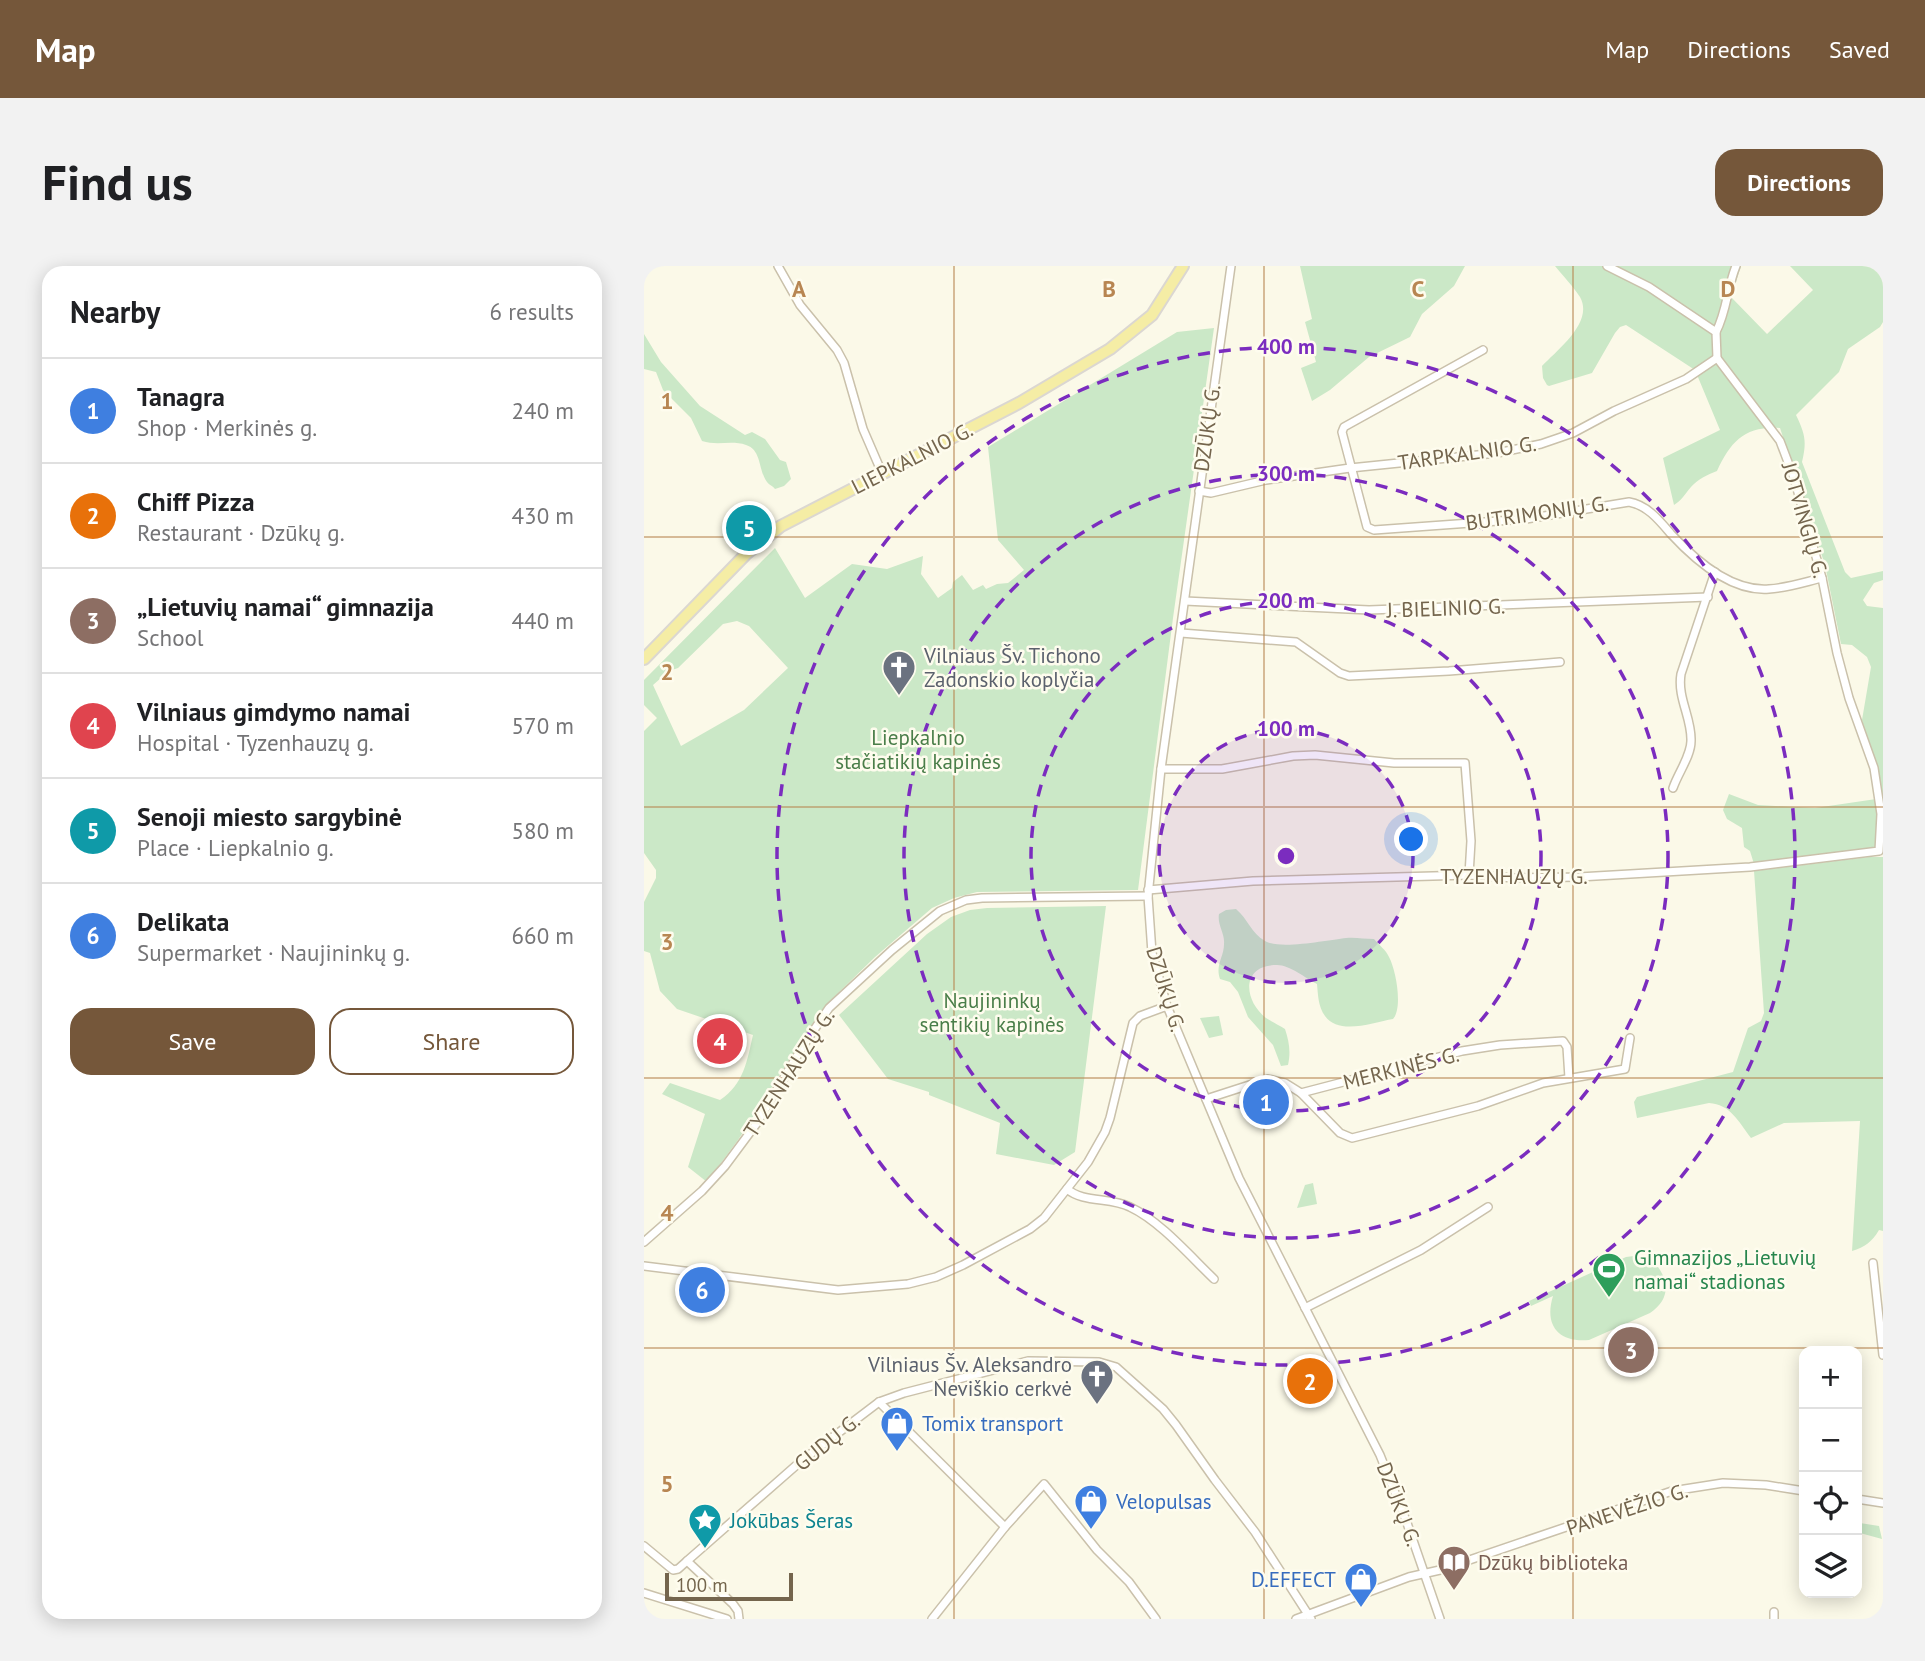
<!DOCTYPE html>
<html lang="en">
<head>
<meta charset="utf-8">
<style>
  :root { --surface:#fff; --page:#f2f2f2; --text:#202124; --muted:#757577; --line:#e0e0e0; --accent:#75573a }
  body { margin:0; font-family:"PT Sans",sans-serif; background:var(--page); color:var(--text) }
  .controls { position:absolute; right:21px; bottom:21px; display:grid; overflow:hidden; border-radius:14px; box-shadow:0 4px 18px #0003 }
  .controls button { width:63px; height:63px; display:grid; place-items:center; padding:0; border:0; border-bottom:2px solid var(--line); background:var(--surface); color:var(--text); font:35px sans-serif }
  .scale { position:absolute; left:21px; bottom:18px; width:128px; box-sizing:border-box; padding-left:7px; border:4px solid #74654d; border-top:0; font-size:19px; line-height:24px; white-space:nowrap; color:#74654d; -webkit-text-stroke:5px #fefcee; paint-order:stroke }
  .you { position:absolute; left:768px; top:574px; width:24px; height:24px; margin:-18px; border:5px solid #fff; border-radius:50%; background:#1a73e8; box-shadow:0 0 0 10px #1a73e833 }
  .badge { display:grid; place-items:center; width:46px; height:46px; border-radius:50%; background:var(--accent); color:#fff; font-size:23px; font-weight:700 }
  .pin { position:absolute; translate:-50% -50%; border:4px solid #fff; box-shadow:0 2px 7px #0006 }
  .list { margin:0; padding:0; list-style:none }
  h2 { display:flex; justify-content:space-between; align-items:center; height:91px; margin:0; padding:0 28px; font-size:30px }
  h2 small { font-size:23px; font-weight:400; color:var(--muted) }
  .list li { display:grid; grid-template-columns:46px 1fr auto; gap:21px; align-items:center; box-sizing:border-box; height:105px; padding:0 28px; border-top:2px solid var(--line) }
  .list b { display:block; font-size:26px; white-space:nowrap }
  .list p { margin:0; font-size:23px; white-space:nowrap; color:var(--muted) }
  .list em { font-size:23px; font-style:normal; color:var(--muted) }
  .actions { display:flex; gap:14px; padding:21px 28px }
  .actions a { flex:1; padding:16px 0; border:2px solid var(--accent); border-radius:21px; text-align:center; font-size:24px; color:var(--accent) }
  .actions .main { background:var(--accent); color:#fff }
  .icon { flex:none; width:38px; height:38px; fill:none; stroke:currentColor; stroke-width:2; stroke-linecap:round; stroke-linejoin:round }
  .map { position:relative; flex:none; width:1239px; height:1353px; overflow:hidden; border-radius:21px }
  header { display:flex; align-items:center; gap:42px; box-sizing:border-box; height:98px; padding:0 35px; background:var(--accent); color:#fff }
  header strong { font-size:33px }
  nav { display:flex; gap:38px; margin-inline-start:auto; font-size:24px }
  .intro { display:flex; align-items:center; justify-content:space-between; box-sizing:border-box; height:168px; padding:0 42px }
  h1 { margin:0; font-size:49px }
  .button { padding:18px 32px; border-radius:21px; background:var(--accent); color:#fff; font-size:24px; font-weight:700 }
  main { display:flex; gap:42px; padding:0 42px }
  aside { flex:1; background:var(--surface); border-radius:21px; box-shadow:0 4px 18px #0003 }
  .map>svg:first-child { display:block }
</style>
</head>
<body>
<header>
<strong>Map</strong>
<nav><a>Map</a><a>Directions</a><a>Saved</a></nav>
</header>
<div class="intro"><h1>Find us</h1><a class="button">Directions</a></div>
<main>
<aside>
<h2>Nearby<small>6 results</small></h2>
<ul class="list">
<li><span class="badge" style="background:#3f7fe0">1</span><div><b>Tanagra</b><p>Shop · Merkinės g.</p></div><em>240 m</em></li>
<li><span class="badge" style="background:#e8710a">2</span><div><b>Chiff Pizza</b><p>Restaurant · Dzūkų g.</p></div><em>430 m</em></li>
<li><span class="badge" style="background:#8d6e63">3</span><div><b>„Lietuvių namai“ gimnazija</b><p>School</p></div><em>440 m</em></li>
<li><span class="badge" style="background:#e0444e">4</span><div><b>Vilniaus gimdymo namai</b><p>Hospital · Tyzenhauzų g.</p></div><em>570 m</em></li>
<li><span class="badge" style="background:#0f9aa8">5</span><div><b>Senoji miesto sargybinė</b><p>Place · Liepkalnio g.</p></div><em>580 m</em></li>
<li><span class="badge" style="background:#3f7fe0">6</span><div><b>Delikata</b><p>Supermarket · Naujininkų g.</p></div><em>660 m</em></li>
</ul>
<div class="actions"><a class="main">Save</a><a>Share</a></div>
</aside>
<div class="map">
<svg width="1239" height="1353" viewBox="0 0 1239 1353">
  <rect width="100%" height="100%" fill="#fbf9e8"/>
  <g fill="#cbe8c7" fill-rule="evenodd">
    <polygon points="656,0 821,0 810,20 778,48 766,71 725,91 686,124 668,135 657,102 672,96 661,56 668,53"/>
    <path d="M911,0H1097L1087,31L1123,68L1169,24L1146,0H1239V56L1236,61L1204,83L1195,106L1152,149C1161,168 1163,175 1158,196L1201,306L1207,312L1239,305V314L1230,317L1219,334L1223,340L1239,342V581L1110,598L1106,585L1100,581L1098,562L1083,553L1079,544L1085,528L1114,539L1171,542L1239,532L1218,454L1227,401L1223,391L1208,379L1197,378L1181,299L1136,162C1101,160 1087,175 1073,205C1063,209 1054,213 1047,221C1041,228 1037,235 1030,239L1019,192L1076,164L1051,104L982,59L976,61L971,67L948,107L905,120L903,119L899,112L898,100C914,83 950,56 936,31C929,20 919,10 911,0Z"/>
    <path d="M570,62L529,352L494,624L333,626L310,632L288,642L231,691L185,736L151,785L94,874L63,916L44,901L61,848L18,828L26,817L76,834C100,818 103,795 109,769L33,743L16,725L6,687L0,685V636L12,612V604L0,587V465L13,452L0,439V414L131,282L161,332L208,298L243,303L279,290L277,308L294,332L308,322L309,316L318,309L329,324L339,319L342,323L353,318L364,317L380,304L354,274L344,181L533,66ZM93,355L105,360L144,402L100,444L37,480L9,419L25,405L34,402L79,358Z"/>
    <path d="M0,68L17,96L56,140L101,169L108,166L121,173L136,194L142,196L147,213L140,220L131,223C129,220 125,219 123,216C114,204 118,184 102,179C88,174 73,180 58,175L47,152L19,124L12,106L0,103Z"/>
    <path d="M1225,591H1239V965L1235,964C1228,976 1221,981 1208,985L1216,855L1140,857L1107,872C1095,856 1086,838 1065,837L993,852L990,836L993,831L1089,806L1104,762L1117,755L1120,747L1110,605Z"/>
    <polygon points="462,640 431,886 410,899 352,888 356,857 285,829 285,826 244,813 195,749 283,668 307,651 326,644 343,642"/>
    <path d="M592,643C604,653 607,667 621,675C636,684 684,674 702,672C711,671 721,673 730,673C735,679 742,684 745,691C752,704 759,742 749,753C730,756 695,770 681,750C674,741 674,728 673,718C661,712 646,699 633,699C597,699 599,734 622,752C628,756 635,759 641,763C645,775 647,786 644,799L637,800L629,779L604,751L594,726L586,716L576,713C571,699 580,691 580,678C581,667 573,659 575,648L582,644Z"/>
    <polygon points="575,750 579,769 565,772 556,752"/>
    <polygon points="669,917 673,938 653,942 661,919"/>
    <path d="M990,990L1009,995C1026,1013 1027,1033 1006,1047L945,1074C914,1077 900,1059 909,1030L887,1040L885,1035L982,991Z"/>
    <polygon points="1216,1257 1235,1260 1238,1273 1216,1267"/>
  </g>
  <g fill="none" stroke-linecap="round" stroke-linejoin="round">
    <defs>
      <g id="minor">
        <polyline points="134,0 156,39 193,84 200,97 219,163 238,207"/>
        <polyline points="587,0 517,503 504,630 508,687 523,740 595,912 736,1189 763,1257 796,1353"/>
        <path d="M1072,66C1083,45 1083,22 1092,0"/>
        <path d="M839,84L700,161L698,166L723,261L730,264L882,253L985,236C1003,239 1015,254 1027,268C1051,294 1087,326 1125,323C1143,322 1161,316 1178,312"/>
        <polyline points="555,225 567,227 622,214 706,202 853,187 897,178 929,167 970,145 1042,113 1073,92"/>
        <polyline points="541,335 725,344 1064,331"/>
        <polyline points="537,367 652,376 696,407 705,410 805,405 916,396"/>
        <polyline points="517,503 578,503 649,490 671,489 750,497 821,497 827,575 825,609"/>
        <path d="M1029,522C1034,507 1047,490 1047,475C1048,452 1033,432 1037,408L1071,306"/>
        <polyline points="504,624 609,615 825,609 871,612 935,611 1106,601 1235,585 1237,548 1230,502 1205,432 1193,387 1178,312 1150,212 1136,175 1073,92 1072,66 1005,21 963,0"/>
        <polyline points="657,827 696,867 708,872 834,840 899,817 981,803 986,772"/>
        <polyline points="562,833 624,813 641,817 657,827 818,785 856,779 919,775 923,781 925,812"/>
        <path d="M423,923C439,937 467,931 486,941C516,955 546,990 570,1013"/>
        <polyline points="0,976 58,925 81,900 113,857 159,780 185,742 248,684 296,645 322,634 338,632 504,630"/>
        <polyline points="1229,997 1239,1089"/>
        <polyline points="0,1000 194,1024 264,1018 292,1011 319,999 386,963 400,952 444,896 461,866 466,852 489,757 496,750 523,740"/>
        <polyline points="661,1042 777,984 844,941"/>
        <polyline points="235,1136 361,1261"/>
        <polyline points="1213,1233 1239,1237"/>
        <polyline points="0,1280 29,1304 34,1303 43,1295 89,1338 94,1345 95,1353"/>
        <polyline points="43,1295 156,1196 235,1136 260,1127 384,1095 455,1096 472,1101 519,1143 532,1159 571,1214 611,1266 667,1353"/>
        <polyline points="0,1327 83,1353"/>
        <polyline points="288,1353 361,1261 400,1218 453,1284 485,1316 512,1353"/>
        <polyline points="652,1353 765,1311 796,1304 1028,1225 1079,1217 1122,1219 1160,1225"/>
        <polyline points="1130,1353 1130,1346"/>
      </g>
      <polyline id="primary" points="0,393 102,288 137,260 375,137 466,83 508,49 539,0"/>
    </defs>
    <use href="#minor" stroke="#cac1ab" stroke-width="10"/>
    <use href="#primary" stroke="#dbd7d1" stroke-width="14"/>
    <use href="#minor" stroke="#fff" stroke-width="7"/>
    <use href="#primary" stroke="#f5eda5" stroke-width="10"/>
  </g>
  <path fill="none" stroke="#b88652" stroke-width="2" stroke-opacity="0.55" d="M310,0V1353M620,0V1353M929,0V1353M0,271H1239M0,541H1239M0,812H1239M0,1082H1239"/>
  <circle cx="642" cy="590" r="127" fill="#7b2cbf" fill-opacity=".12"/>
  <g fill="none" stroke="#7b2cbf" stroke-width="3.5" stroke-dasharray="12 9">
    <circle cx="642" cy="590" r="127"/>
    <circle cx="642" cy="590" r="255"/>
    <circle cx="642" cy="590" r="382"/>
    <circle cx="642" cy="590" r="509"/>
  </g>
  <defs>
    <symbol id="church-pin" viewBox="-11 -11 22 30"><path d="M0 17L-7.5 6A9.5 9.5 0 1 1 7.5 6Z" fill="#6b7280" stroke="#fefcee"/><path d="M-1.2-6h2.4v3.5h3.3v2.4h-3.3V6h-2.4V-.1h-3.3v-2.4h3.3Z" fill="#fff"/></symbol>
    <symbol id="stadium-pin" viewBox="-11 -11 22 30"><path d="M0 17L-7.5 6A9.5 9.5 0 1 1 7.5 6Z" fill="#2e9e5b" stroke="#fefcee"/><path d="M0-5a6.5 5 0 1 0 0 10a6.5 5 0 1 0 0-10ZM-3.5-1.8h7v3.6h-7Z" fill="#fff"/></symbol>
    <symbol id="shop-pin" viewBox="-11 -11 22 30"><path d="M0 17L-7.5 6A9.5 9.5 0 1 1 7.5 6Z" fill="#3f7fe0" stroke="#fefcee"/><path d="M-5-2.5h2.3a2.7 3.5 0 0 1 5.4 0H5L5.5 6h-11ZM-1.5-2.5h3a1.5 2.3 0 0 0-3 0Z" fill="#fff"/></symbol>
    <symbol id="sight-pin" viewBox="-11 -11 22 30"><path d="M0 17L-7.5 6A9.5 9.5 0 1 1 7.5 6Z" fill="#0f9aa8" stroke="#fefcee"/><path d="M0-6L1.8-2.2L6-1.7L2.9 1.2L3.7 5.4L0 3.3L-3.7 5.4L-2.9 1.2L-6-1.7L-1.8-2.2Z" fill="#fff"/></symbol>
    <symbol id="library-pin" viewBox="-11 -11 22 30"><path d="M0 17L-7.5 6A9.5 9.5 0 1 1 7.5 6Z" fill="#8d6e63" stroke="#fefcee"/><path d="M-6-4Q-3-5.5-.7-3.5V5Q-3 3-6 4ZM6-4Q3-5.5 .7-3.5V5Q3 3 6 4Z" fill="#fff"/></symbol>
  </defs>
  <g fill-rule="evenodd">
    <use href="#church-pin" x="236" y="382" width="38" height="52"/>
    <use href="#stadium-pin" x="946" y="984" width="38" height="52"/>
    <use href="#church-pin" x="434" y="1091" width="38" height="52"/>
    <use href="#shop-pin" x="234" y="1138" width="38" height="52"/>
    <use href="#shop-pin" x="428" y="1216" width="38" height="52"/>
    <use href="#sight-pin" x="42" y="1235" width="38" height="52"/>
    <use href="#library-pin" x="791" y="1277" width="38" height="52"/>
    <use href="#shop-pin" x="698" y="1294" width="38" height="52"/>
  </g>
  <g text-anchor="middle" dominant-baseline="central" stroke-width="5" stroke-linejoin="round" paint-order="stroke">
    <g font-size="21" fill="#74654d" stroke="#fefcee">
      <text transform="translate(563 162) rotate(-82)">DZŪKŲ G.</text>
      <text transform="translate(823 187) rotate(-8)">TARPKALNIO G.</text>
      <text transform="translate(268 192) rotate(-27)">LIEPKALNIO G.</text>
      <text transform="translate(893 247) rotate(-8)">BUTRIMONIŲ G.</text>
      <text transform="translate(1161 254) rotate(74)">JOTVINGIŲ G.</text>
      <text transform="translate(802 342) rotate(-2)">J. BIELINIO G.</text>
      <text x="870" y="610">TYZENHAUZŲ G.</text>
      <text transform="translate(522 723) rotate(73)">DZŪKŲ G.</text>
      <text transform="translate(757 802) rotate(-14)">MERKINĖS G.</text>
      <text transform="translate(145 807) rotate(-57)">TYZENHAUZŲ G.</text>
      <text transform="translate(183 1176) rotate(-39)">GUDŲ G.</text>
      <text transform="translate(755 1238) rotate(69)">DZŪKŲ G.</text>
      <text transform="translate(983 1243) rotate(-18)">PANEVĖŽIO G.</text>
    </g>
    <g font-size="21" fill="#5b616d" stroke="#fefcee" text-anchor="start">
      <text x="280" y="389">Vilniaus Šv. Tichono<tspan x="280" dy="24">Zadonskio koplyčia</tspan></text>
      <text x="428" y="1098" text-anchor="end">Vilniaus Šv. Aleksandro<tspan x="428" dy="24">Neviškio cerkvė</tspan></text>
    </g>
    <g font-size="21" fill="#4a7e49" stroke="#fefcee">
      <text x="274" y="471">Liepkalnio<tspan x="274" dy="24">stačiatikių kapinės</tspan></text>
      <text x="348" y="734">Naujininkų<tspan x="348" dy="24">sentikių kapinės</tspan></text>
    </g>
    <g font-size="21" fill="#27864d" stroke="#fefcee" text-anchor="start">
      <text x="990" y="991">Gimnazijos „Lietuvių<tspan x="990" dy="24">namai“ stadionas</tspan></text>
    </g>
    <g font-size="21" fill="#366cbe" stroke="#fefcee" text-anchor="start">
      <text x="278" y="1157">Tomix transport</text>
      <text x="472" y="1235">Velopulsas</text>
      <text x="692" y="1313" text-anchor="end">D.EFFECT</text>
    </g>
    <g font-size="21" fill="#0d838f" stroke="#fefcee" text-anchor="start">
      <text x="86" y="1254">Jokūbas Šeras</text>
    </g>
    <g font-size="21" fill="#785e54" stroke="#fefcee" text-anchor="start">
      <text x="834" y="1296">Dzūkų biblioteka</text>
    </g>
  </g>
  <g font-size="23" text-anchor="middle" font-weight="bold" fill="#b88652" stroke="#fefcee" stroke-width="5" stroke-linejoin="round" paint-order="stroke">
    <text x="155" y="31">A</text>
    <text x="465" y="31">B</text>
    <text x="774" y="31">C</text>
    <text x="1084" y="31">D</text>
    <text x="23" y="143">1</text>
    <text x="23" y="414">2</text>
    <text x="23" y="684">3</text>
    <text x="23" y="955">4</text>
    <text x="23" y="1226">5</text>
  </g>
  <circle cx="642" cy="590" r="10" fill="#7b2cbf" stroke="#fefcee" stroke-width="3.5"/>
  <g font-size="21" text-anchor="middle" font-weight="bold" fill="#7b2cbf" stroke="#fefcee" stroke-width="5" stroke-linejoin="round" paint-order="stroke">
    <text x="642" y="88">400 m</text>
    <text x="642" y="215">300 m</text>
    <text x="642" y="342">200 m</text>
    <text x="642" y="470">100 m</text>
  </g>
</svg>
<div class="controls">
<button>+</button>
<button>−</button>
<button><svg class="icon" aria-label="locate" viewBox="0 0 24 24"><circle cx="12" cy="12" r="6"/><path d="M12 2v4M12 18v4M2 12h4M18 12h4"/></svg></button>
<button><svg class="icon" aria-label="layers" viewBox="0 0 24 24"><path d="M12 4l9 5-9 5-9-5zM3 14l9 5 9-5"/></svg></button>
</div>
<div class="scale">100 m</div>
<div class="you"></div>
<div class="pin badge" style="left:622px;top:836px;background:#3f7fe0">1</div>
<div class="pin badge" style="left:666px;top:1115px;background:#e8710a">2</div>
<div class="pin badge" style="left:987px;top:1084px;background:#8d6e63">3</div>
<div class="pin badge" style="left:76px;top:775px;background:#e0444e">4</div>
<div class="pin badge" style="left:105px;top:262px;background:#0f9aa8">5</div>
<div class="pin badge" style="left:58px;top:1024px;background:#3f7fe0">6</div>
</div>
</main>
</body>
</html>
